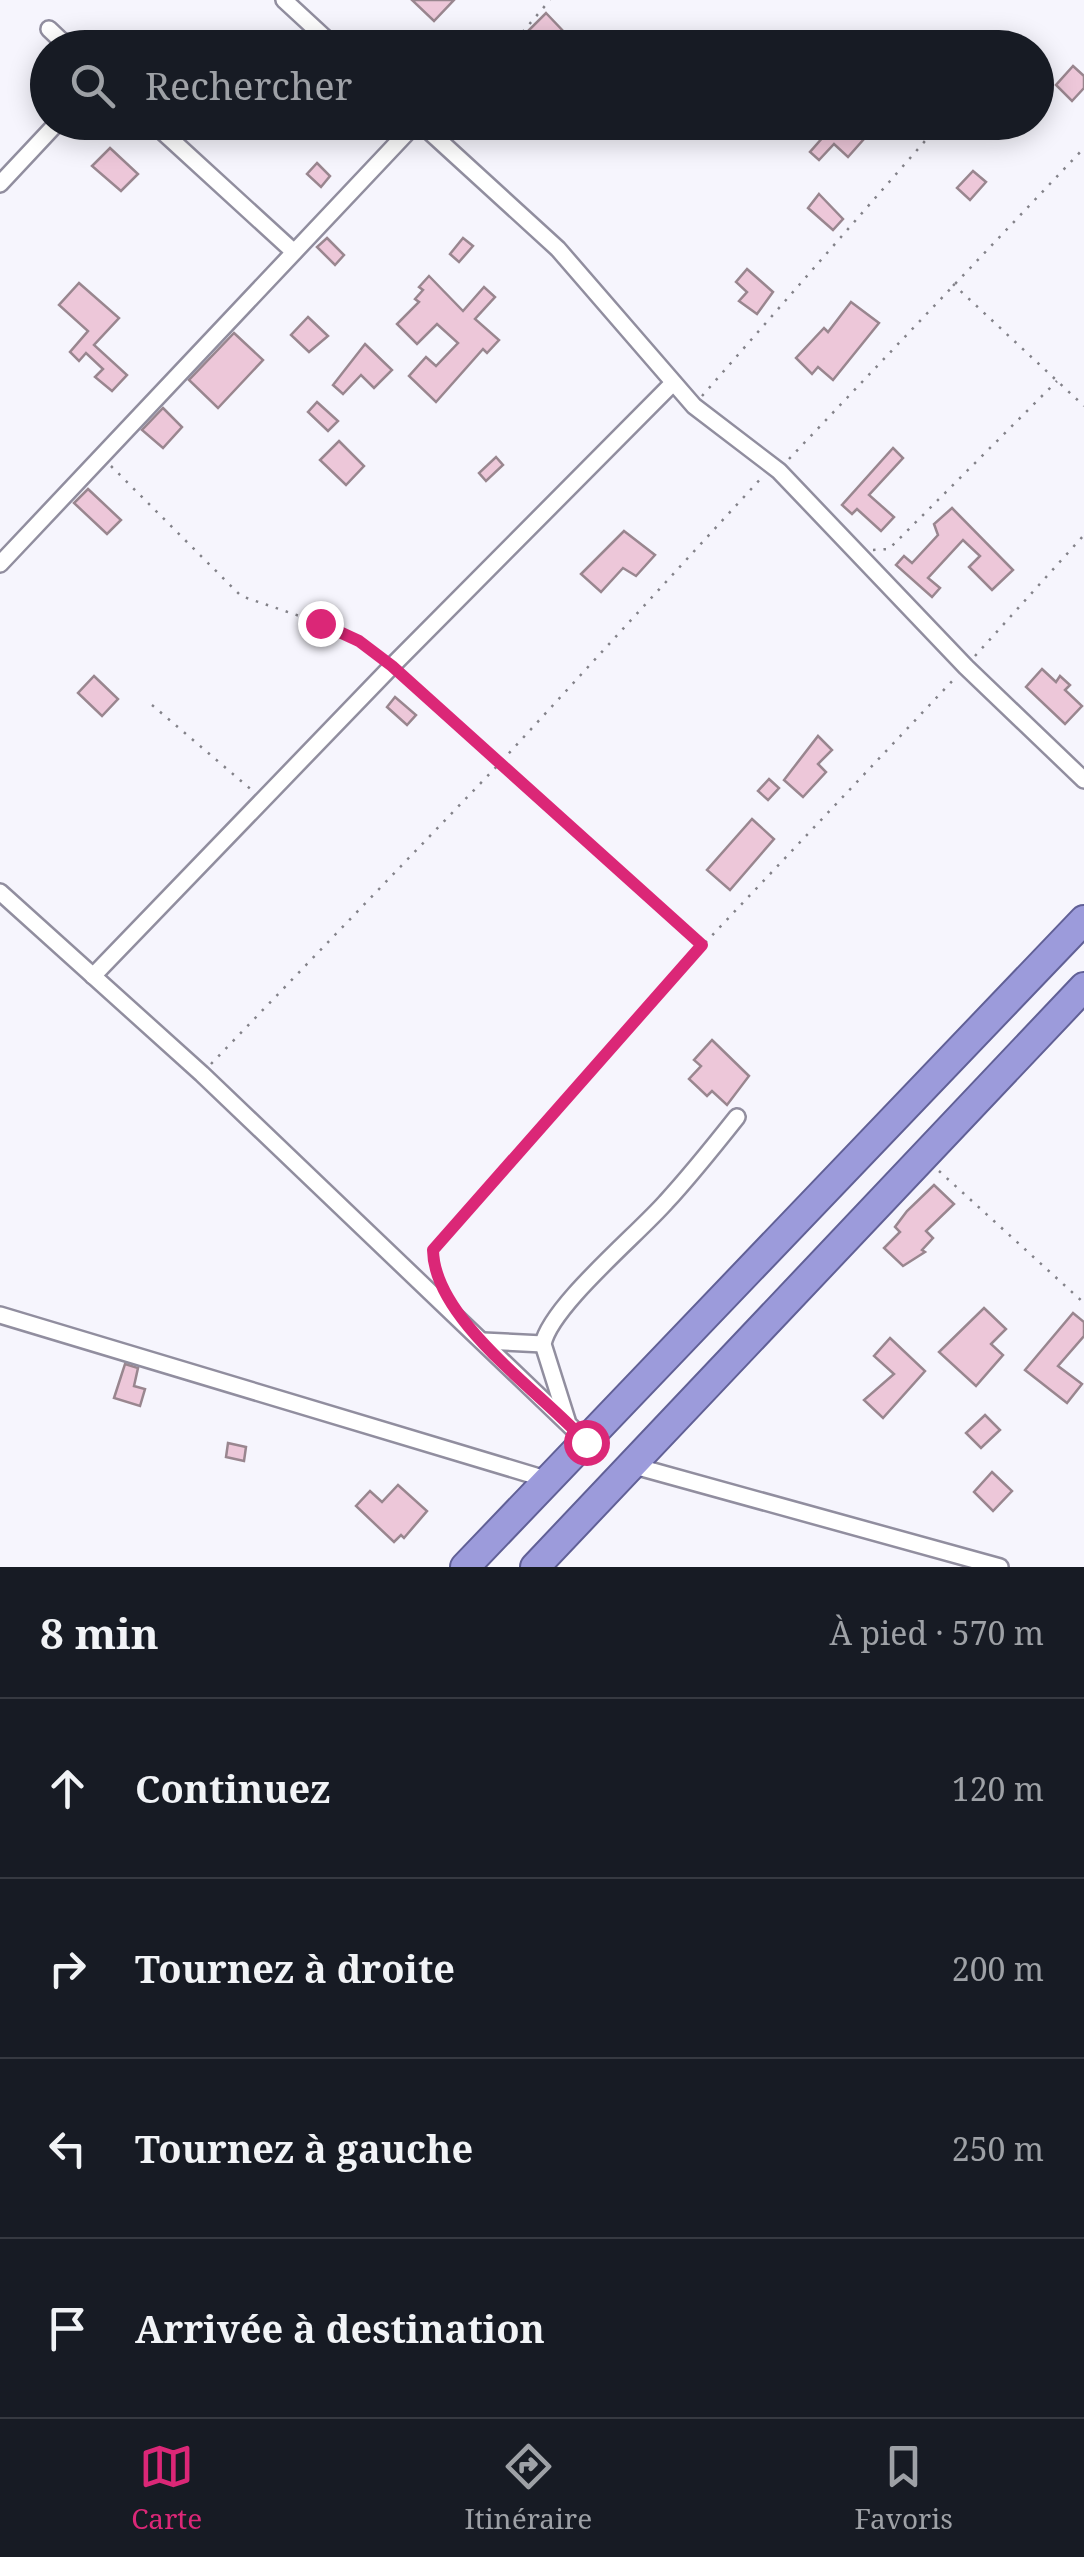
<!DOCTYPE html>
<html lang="fr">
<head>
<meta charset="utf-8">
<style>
  :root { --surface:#171b24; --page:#242831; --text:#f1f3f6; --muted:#9ea1a6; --line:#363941; --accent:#db2777 }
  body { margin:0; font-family:"Noto Serif",serif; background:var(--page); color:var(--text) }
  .stop { position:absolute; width:30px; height:30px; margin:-22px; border:8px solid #db2777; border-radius:50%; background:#fff }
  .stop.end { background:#db2777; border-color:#fff; box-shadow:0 2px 10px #0008 }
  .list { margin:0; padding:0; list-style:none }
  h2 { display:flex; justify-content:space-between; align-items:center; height:130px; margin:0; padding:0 40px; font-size:42px }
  h2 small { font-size:32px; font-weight:400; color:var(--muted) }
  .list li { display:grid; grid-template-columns:65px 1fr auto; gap:30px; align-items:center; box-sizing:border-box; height:180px; padding:0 40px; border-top:2px solid var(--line) }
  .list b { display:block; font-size:38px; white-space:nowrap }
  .list em { font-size:32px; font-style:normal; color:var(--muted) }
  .icon { flex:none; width:55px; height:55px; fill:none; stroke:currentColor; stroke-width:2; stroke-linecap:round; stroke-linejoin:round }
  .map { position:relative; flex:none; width:1084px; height:1567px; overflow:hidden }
  .search { position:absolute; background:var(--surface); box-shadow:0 5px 25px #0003; left:30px; right:30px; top:30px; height:110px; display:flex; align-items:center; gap:25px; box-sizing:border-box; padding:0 35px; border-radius:55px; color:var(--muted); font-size:38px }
  .sheet { height:850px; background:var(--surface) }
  nav { display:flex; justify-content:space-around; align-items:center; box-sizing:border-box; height:140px; border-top:2px solid var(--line); background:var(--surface); font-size:28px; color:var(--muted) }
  nav a { display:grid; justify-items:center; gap:5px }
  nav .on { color:var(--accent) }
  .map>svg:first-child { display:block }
</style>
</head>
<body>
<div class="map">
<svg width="1084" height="1567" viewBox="0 0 1084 1567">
  <rect width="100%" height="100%" fill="#f6f5fd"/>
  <g fill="#edc7d9" stroke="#99868f" stroke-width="2.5">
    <polygon points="412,0 454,0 434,21"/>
    <polygon points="546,13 565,33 550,48 531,48 521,38"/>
    <polygon points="597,32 615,48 583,48"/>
    <polygon points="1073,66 1084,76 1084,88 1072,101 1056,85"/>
    <polygon points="828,122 862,122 871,131 848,157 834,144 819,160 810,152 824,136 820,132"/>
    <polygon points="110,148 138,174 121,191 92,166"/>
    <polygon points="317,163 330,176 321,187 307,174"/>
    <polygon points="973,171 986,182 970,200 957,188"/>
    <polygon points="819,194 843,219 833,230 808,208"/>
    <polygon points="327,238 344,255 335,265 317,247"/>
    <polygon points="463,238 473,246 459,262 450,254"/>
    <polygon points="747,269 773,292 757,314 739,301 747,292 736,282"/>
    <polygon points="429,276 463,311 484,287 495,297 475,319 499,340 487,353 483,349 436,402 409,376 426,357 436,366 458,343 437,324 417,344 397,324 419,302 415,299 423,290 419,287"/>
    <polygon points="79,283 119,318 94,345 127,375 112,391 95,377 103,369 86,353 79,361 70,352 88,331 59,305"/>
    <polygon points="851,302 879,323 833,380 818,367 812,374 796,358 824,328 828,332"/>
    <polygon points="308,317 328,336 309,352 291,335"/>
    <polygon points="234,333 263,360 218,408 189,380"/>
    <polygon points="365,344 392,370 374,388 361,375 343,394 333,385"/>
    <polygon points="317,402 338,421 328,431 308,412"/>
    <polygon points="163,408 182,427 163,448 142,430"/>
    <polygon points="339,441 364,466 346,485 320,460"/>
    <polygon points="893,448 903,458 869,495 894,517 881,531 857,509 852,514 842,505"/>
    <polygon points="496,457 503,465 486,481 479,473"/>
    <polygon points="88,489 121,520 107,534 74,503"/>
    <polygon points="952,508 1013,570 992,590 969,567 980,556 963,540 928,578 940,588 932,597 896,565 904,556 912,563 938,535 934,524"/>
    <polygon points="624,531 655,555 636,576 623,568 601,592 581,574"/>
    <polygon points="1042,669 1056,682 1060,676 1070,685 1065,690 1082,706 1065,724 1026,687"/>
    <polygon points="94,676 118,699 102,716 78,693"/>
    <polygon points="395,697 416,715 407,725 387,707"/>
    <polygon points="818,736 832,750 818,764 826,772 803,797 784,780"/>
    <polygon points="769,779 779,788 768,800 758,791"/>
    <polygon points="752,819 774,839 730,890 707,870"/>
    <polygon points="712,1040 749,1076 727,1105 712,1091 707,1096 689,1079 701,1066 694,1060"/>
    <polygon points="934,1185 954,1204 926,1231 933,1238 922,1250 925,1252 903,1266 884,1248 900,1232 895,1227 907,1211"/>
    <polygon points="984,1308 1006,1329 991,1344 1003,1355 976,1386 939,1352"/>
    <polygon points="1073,1313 1084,1322 1084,1336 1058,1366 1082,1384 1067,1403 1025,1370"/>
    <polygon points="890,1338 925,1371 883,1418 864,1400 894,1374 874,1356"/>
    <polygon points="125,1364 138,1368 134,1386 145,1389 140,1406 114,1398"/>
    <polygon points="985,1415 1000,1430 981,1448 966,1433"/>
    <polygon points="228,1443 246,1447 244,1461 226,1457"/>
    <polygon points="992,1472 1012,1491 993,1511 974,1492"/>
    <polygon points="398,1485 427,1511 404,1538 401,1535 394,1542 356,1506 370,1491 382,1502"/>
  </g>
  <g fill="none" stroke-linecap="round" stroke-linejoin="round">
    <defs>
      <g id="minor">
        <polyline points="284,0 336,48"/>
        <polyline points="49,29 69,48"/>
        <polyline points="152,122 294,252"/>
        <polyline points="419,122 558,249 694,406 779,471 966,667 1084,780"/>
        <polyline points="0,184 58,122"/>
        <polyline points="0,564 417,122"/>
        <polyline points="0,892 202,1074 586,1441"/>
        <polyline points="93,976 392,666 673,383"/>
        <polyline points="0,1315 549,1480"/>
        <polyline points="483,1341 543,1344"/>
        <path d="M567,1420L543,1344C551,1306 637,1235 666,1202C691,1175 714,1146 737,1117"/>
        <polyline points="631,1465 1000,1567"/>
      </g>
      <g id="trunk">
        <polyline points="465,1567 1084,920"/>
        <polyline points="535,1567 1084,987"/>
      </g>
    </defs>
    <use href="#minor" stroke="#918e9f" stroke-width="20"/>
    <use href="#trunk" stroke="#616096" stroke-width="32"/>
    <g stroke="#838289" stroke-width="2.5" stroke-dasharray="2.5 8" stroke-linecap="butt">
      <polyline points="509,48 550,0"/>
      <polyline points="953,284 1084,406"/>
      <polyline points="702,396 925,141"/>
      <polyline points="789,459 1084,148"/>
      <polyline points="111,466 241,596 320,623 359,641 381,657"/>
      <polyline points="873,550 889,549 1057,381"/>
      <polyline points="975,656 1084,535"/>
      <polyline points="403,675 701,944"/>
      <polyline points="152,705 254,792"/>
      <polyline points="211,1064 500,763 764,475"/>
      <polyline points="939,1171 1084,1303"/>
      <polyline points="440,1279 433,1267 437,1242 703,945 956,677"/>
    </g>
    <use href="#minor" stroke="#fff" stroke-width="15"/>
    <use href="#trunk" stroke="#9c9bdb" stroke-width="28"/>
  </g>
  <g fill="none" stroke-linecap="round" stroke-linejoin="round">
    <path stroke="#db2777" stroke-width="12" d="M320,623L359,641L392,666L702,945L433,1250C434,1320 541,1392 586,1442"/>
  </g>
</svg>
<div class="stop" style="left:586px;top:1442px"></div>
<div class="stop end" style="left:320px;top:623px"></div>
<div class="search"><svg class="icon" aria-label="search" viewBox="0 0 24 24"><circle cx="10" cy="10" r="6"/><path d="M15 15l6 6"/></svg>Rechercher</div>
</div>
<section class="sheet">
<h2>8 min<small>À pied · 570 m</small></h2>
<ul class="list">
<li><svg class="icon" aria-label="ahead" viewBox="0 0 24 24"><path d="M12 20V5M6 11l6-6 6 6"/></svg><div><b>Continuez</b></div><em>120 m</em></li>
<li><svg class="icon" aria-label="right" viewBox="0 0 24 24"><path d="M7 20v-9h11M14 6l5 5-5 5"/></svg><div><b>Tournez à droite</b></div><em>200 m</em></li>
<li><svg class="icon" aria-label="left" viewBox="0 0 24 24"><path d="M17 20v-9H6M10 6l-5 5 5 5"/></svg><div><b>Tournez à gauche</b></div><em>250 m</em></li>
<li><svg class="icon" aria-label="arrive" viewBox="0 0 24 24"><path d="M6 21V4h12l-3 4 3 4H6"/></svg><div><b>Arrivée à destination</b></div></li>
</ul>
</section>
<nav>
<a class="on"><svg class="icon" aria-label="map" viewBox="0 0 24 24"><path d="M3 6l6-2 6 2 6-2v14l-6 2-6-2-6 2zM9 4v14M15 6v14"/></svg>Carte</a>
<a><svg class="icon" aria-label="directions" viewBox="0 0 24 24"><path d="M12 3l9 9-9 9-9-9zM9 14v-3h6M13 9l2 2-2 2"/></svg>Itinéraire</a>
<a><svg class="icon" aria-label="saved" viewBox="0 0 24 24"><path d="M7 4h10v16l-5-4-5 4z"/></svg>Favoris</a>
</nav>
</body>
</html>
